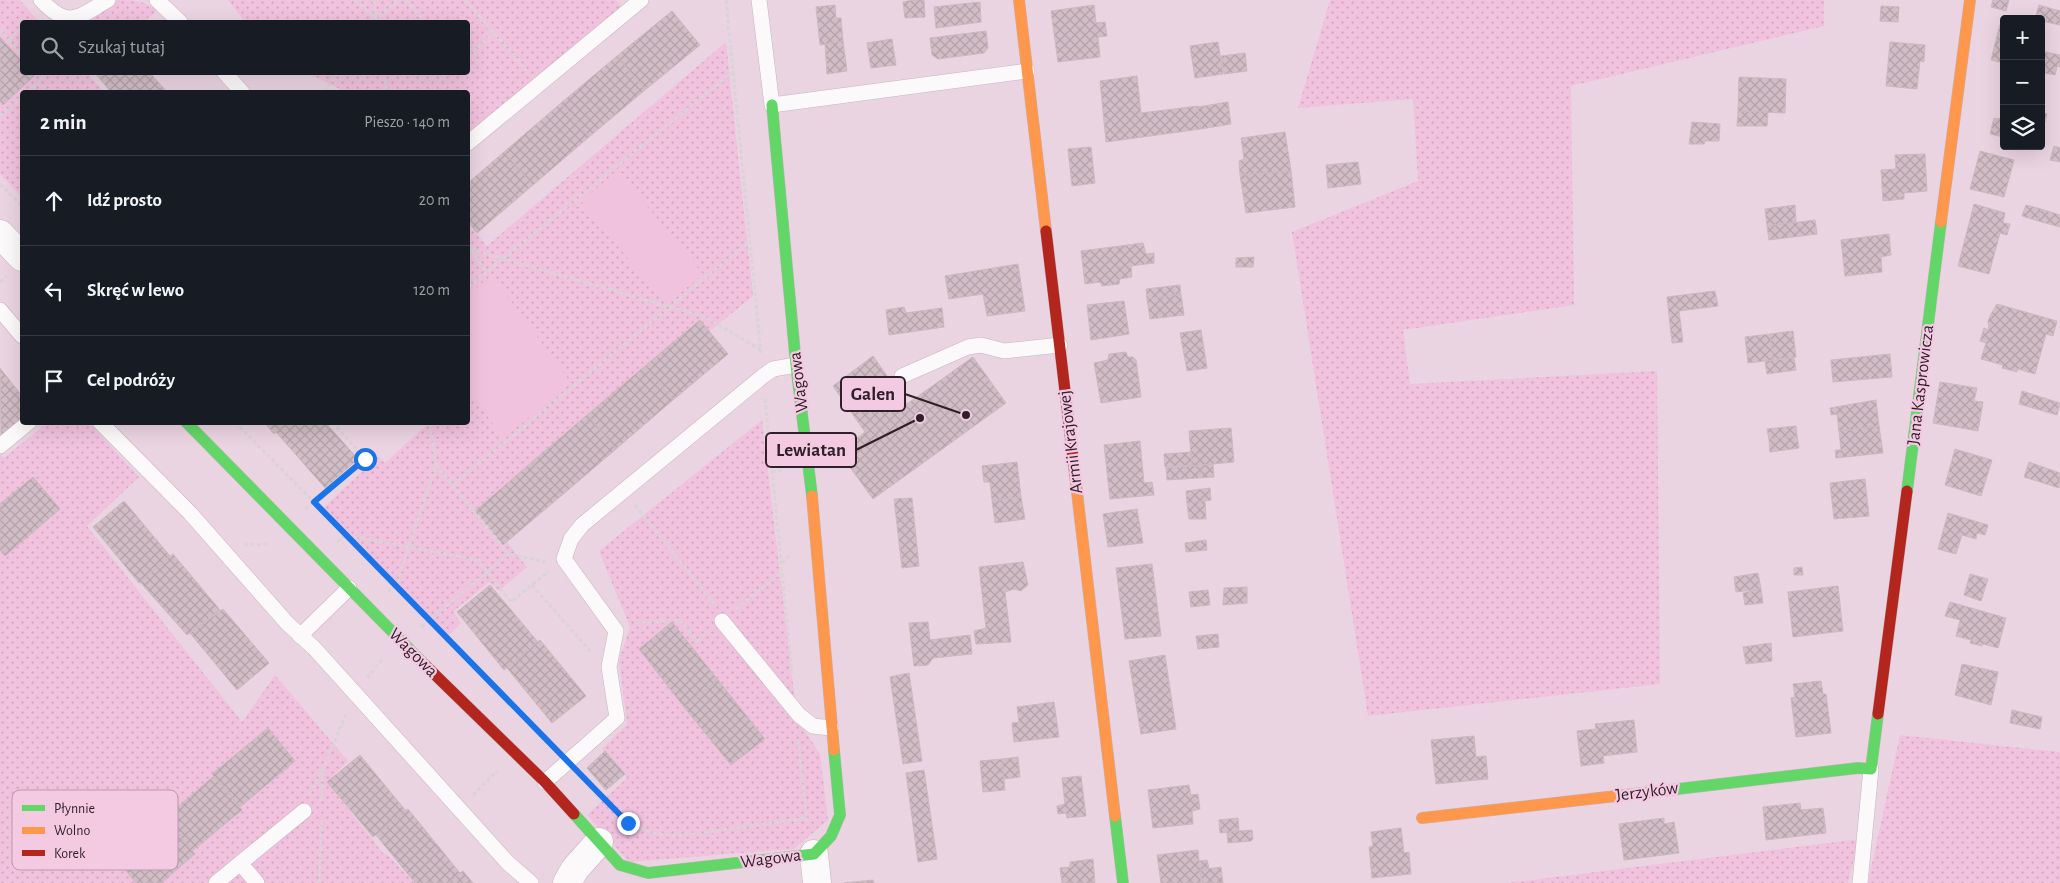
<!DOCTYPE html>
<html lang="pl">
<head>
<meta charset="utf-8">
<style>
  :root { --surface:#171b24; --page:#20242c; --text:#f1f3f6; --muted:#9ea1a6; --line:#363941 }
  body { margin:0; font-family:"Alegreya Sans",sans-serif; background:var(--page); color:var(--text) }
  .controls { position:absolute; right:15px; top:15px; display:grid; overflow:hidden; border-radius:5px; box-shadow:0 5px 20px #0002 }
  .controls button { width:45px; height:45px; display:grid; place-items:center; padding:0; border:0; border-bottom:1px solid var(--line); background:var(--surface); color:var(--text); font:25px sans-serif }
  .stop { position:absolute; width:15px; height:15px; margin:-11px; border:4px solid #1a73e8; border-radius:50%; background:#fff }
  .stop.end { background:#1a73e8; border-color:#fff; box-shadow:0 1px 5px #0008 }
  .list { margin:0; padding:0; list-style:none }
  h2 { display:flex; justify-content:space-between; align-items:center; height:65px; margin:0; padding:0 20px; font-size:21px }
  h2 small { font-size:16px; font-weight:400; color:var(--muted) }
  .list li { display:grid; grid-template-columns:32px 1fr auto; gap:15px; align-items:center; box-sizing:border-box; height:90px; padding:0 20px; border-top:1px solid var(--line) }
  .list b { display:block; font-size:19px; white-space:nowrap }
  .list em { font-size:16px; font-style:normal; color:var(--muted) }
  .icon { flex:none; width:28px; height:28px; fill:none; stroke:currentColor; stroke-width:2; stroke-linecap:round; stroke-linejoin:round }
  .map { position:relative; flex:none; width:2060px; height:883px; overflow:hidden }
  .search { position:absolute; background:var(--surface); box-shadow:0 5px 20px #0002; left:20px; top:20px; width:450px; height:55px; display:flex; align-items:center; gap:12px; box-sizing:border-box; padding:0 18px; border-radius:5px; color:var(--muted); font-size:19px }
  .panel { position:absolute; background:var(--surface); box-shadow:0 5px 20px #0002; left:20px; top:90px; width:450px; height:335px; border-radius:5px }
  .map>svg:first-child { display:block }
</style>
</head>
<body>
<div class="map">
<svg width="2060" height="883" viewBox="0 0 2060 883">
  <defs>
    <pattern id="grass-dots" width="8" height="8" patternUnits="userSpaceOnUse" patternTransform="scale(1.25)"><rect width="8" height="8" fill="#f1c2de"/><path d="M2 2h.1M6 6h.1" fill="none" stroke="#cfa6be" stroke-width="1.8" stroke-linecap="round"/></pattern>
    <pattern id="building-cross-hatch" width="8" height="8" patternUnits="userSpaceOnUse" patternTransform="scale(1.25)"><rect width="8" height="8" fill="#d1bdc5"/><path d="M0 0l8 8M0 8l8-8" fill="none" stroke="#b4a2a9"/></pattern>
  </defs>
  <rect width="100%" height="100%" fill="#ead4e1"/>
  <g fill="url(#grass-dots)">
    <polygon points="0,0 20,0 39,22 22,22 22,72 87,73 104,92 22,92 22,197 0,174"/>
    <path d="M115,0C132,0 146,0 157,11L143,22H85L95,13Z"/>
    <polygon points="228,0 616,0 627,13 468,148 468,92 342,92 338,88 308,73 468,72 468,22 245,22"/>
    <polygon points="1330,0 1824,0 1824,26 1571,86 1574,305 1403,330 1410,384 1657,371 1660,684 1368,716 1292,232 1418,181 1413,99 1298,108"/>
    <polygon points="726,42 753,296 485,515 527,567 499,591 489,582 453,612 461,623 445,639 323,508 378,457 385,463 429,423 468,422 468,224 487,246"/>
    <polygon points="762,420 797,719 820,754 828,820 794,849 629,862 587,815 627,778 602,749 627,724 619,660 630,627 599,551"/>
    <polygon points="47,423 89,423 139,477 87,526 242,722 275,675 348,761 327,782 383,853 388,855 414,883 0,883 0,453 4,458"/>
    <polygon points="1900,735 2060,752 2060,883 1868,883"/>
    <polygon points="1859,839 1848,883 1507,883"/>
  </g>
  <g fill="#f1c2de">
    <polygon points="618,171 703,274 666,305 581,201"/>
    <polygon points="492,275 571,383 503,438 468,389 468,295"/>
  </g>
  <g fill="url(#building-cross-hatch)" stroke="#cbb8c0">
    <polygon points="912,0 924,0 925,17 905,18 903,2"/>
    <polygon points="1993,0 2009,0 2006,11 1991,7"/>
    <polygon points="980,2 981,22 936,28 934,7"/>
    <polygon points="835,5 836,18 841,18 843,41 820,45 816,7"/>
    <polygon points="1094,5 1096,23 1105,22 1107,36 1098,37 1100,57 1058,62 1051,11"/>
    <polygon points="2039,5 2060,11 2060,25 2041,21 2041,19 2035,19"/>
    <polygon points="1881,6 1899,7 1898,22 1880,21"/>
    <polygon points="672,11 700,45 645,90 617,56"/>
    <polygon points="2001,21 2004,21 2004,42 1996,40"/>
    <polygon points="986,31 988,48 984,53 938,59 932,55 930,38"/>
    <polygon points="0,37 22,61 22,72 33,72 35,75 3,105 0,101"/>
    <polygon points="892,39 896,65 871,68 867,43"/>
    <polygon points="1996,40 2004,42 2004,63 1991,60"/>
    <polygon points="843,41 847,71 827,74 825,44"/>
    <polygon points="1218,42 1223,74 1195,78 1190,46"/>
    <polygon points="1890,42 1925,45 1924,62 1920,61 1917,89 1886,86"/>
    <polygon points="2041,51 2060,55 2060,67 2057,66 2055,75 2041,72"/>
    <polygon points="1245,53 1247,71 1224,74 1221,56"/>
    <polygon points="617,56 645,90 589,137 561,103"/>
    <polygon points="94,72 149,72 167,92 111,92"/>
    <polygon points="1137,76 1141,113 1198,106 1201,129 1106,142 1100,81"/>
    <polygon points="1739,77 1786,79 1785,113 1738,111"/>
    <polygon points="1228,102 1231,124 1201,129 1198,107"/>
    <polygon points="561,103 589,137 533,185 504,152"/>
    <polygon points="2004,104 2004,137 1990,134 1994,118 2000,119"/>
    <polygon points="1738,111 1768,112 1767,126 1737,126"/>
    <polygon points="2041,112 2047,114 2041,135"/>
    <polygon points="1692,122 1720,124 1719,141 1705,141 1704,144 1689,144"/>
    <polygon points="1285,132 1291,171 1240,175 1239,161 1244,159 1241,138"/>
    <polygon points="2054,146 2060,148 2060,162 2050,160"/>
    <polygon points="1091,147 1095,183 1072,186 1068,149"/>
    <polygon points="1980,151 2014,160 2004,197 1970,189"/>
    <polygon points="504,152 533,185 477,233 468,222 468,183"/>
    <polygon points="1925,154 1927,191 1904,193 1904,199 1883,201 1881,170 1896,169 1895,155"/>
    <polygon points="1358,162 1361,184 1328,188 1326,165"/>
    <polygon points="1291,171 1295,207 1246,213 1240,175"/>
    <polygon points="1974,204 2005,213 2003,223 2010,224 2007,235 2000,233 1989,274 1958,266"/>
    <polygon points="1795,205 1796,222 1767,226 1765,209"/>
    <polygon points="2026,205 2041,209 2038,221 2022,216"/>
    <polygon points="2041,209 2060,215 2060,227 2038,221"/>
    <polygon points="1815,220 1817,234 1769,240 1767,226"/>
    <polygon points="1889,234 1891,255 1881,257 1882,272 1845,276 1841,240"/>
    <polygon points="1143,243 1146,254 1154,253 1154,263 1131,266 1132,277 1120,279 1119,284 1102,286 1100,282 1085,284 1081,251"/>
    <polygon points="1254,257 1253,267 1236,267 1236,258"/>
    <polygon points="1018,264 1025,311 987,316 983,294 949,299 945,276"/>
    <polygon points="1180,285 1181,294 1147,299 1146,289"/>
    <polygon points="1715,291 1718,306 1679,311 1683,342 1672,343 1667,297"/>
    <polygon points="1181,294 1184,315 1150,319 1147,299"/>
    <polygon points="1124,301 1129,334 1091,340 1087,305"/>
    <polygon points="1997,304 2057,321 2053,336 2046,334 2035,374 2018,369 2017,372 2002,368 2003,365 1981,359 1986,343 1980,341 1984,328 1989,330 1988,321 1991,314"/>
    <polygon points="904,307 906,313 942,308 944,327 889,335 886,310"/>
    <polygon points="700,320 728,354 673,400 645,366"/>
    <polygon points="1201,330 1207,368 1187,371 1180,333"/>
    <polygon points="1793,331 1796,357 1773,360 1770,334"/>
    <polygon points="1770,334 1773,360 1748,363 1745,337"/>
    <polygon points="1126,352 1128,357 1133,357 1136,360 1141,397 1101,403 1094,363 1108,360 1109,354"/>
    <polygon points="1890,354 1892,377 1833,382 1831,360"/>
    <polygon points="873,356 907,404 973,357 1006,403 873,499 839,452 865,432 833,386"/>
    <polygon points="1794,358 1796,370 1767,374 1765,361"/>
    <polygon points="645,366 673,400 616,449 587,415"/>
    <polygon points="0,368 22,396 22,418 1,436"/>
    <polygon points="1940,382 1977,388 1974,401 1983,402 1978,431 1933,423"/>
    <polygon points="2022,391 2060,403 2057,415 2019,404"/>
    <polygon points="1876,400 1879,426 1839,431 1837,414 1831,415 1830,408"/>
    <polygon points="587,415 616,449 561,496 532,462"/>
    <polygon points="264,422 288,422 274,434"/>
    <polygon points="288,422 325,422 358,459 325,488 276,432"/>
    <polygon points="1796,426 1797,436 1769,439 1767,429"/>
    <polygon points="1879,426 1883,453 1836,458 1835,450 1841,450 1839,431"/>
    <polygon points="1231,428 1234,462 1192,466 1189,431"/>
    <polygon points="1797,436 1799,448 1770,452 1769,439"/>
    <polygon points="1140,441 1144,483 1152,482 1154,495 1110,499 1104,445"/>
    <polygon points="1955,449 1992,460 1981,496 1945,485"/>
    <polygon points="1191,452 1192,465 1165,467 1164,454"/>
    <polygon points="532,462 561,496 503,545 475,511"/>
    <polygon points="1017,462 1021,497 992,500 990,482 984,482 982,466"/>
    <polygon points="2029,462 2060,473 2059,488 2024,477"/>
    <polygon points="1213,464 1214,477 1167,480 1166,468"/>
    <polygon points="33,477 60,509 5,556 0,550 0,504"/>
    <polygon points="1865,479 1869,516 1834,519 1830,483"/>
    <polygon points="1210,488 1211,500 1187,503 1186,491"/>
    <polygon points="1021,497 1025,519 995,523 992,501"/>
    <polygon points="912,498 919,566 902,568 894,499"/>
    <polygon points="124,501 170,556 139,583 93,527"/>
    <polygon points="1205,501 1206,519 1189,519 1187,503"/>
    <polygon points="1137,509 1143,543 1108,547 1103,514"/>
    <polygon points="1948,513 1988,525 1985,535 1977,533 1976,539 1962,535 1956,554 1938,549"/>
    <polygon points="1206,540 1207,550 1186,552 1185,543"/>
    <polygon points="173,554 220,610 187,635 140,582"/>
    <polygon points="1023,562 1028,585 1021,591 1014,589 1005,592 1011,642 976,644 974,631 986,628 979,567"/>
    <polygon points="1152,564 1161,636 1125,639 1116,568"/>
    <polygon points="1802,567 1803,575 1794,575 1794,568"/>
    <polygon points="1758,573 1761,589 1736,592 1734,577"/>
    <polygon points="1970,574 1988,579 1981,601 1964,595"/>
    <polygon points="490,585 538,642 504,670 457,612"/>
    <polygon points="1838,586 1843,631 1793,637 1788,592"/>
    <polygon points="1247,587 1247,603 1223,605 1224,588"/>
    <polygon points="1761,589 1763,603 1745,605 1743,593"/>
    <polygon points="1208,590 1210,605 1191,607 1189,592"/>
    <polygon points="1950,602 2006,618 1998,648 1983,644 1982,646 1970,643 1971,640 1956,636 1960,620 1945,616"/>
    <polygon points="223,609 269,663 237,690 190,633"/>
    <polygon points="672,622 718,680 684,707 639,649"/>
    <polygon points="928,622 930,640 970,635 972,654 933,658 928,665 914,666 909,623"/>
    <polygon points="1218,634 1219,647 1198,649 1196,636"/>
    <polygon points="540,640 586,696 552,723 507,668"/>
    <polygon points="1771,643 1772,661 1746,664 1743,647"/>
    <polygon points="1165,655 1176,729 1141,734 1129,661"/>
    <polygon points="1962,664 1998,672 1991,705 1955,695"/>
    <polygon points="909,673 922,761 903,764 890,677"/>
    <polygon points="718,680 765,739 731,765 684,707"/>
    <polygon points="1821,681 1823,694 1826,694 1831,733 1796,737 1791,698 1795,697 1793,684"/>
    <polygon points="1054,702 1059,737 1014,742 1012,723 1019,722 1017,707"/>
    <polygon points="2012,710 2042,717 2040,729 2010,723"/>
    <polygon points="1634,720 1637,752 1603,756 1604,763 1581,766 1577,731 1596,729 1595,724"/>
    <polygon points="268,728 295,761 240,807 212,774"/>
    <polygon points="1474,736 1476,757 1486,756 1488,779 1436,784 1431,740"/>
    <polygon points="605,751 625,774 606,790 587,768"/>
    <polygon points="360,755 406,811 373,837 327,782"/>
    <polygon points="1018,757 1020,777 1004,779 1002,759"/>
    <polygon points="1002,759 1005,790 983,792 980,761"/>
    <polygon points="924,770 937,859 918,862 906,773"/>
    <polygon points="214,776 242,810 192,851 165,818"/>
    <polygon points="1081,776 1086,816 1067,818 1066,813 1058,814 1057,806 1065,804 1062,778"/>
    <polygon points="1189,785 1191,795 1198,794 1200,809 1192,811 1193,824 1153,828 1148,790"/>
    <polygon points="1800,803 1801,810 1823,808 1826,833 1766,840 1763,807"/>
    <polygon points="408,809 460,873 448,883 415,883 376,835"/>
    <polygon points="1238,818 1239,831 1220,833 1219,820"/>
    <polygon points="1664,818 1664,824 1674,822 1679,853 1624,860 1619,824"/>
    <polygon points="167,820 195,854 161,883 136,883 118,861"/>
    <polygon points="1401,828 1404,853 1409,852 1411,874 1372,878 1369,847 1373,846 1371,832"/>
    <polygon points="1252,830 1253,839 1251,841 1228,843 1227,832"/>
    <polygon points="1198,850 1199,861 1207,860 1209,868 1200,870 1201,883 1161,883 1157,855"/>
    <polygon points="1093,859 1095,883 1062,883 1060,868 1070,867 1070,862"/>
    <polygon points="1221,867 1223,883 1202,883 1200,870"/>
    <polygon points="463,871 473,883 448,883 460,873"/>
    <polygon points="873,880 874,883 844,883"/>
  </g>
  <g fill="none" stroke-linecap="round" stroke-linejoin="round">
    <defs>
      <g id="lane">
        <path d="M41,0C69,30 78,17 108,0"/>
        <polyline points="157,0 180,22"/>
        <polyline points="759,0 772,105 1027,71"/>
        <polyline points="224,72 242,92"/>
        <polyline points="468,143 641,0"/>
        <polyline points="0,310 22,336"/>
        <polyline points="902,376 968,347 981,345 1004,351 1060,345"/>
        <polyline points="100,422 190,513 287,623 315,649 508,863 531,883"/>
        <polyline points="0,446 29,422"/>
        <polyline points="722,621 799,715 813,726 831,728"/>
        <polyline points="300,636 349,588"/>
        <polyline points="545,782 617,718 609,667 616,631 564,559 571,539 582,525 763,376 773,369 796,365"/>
        <polyline points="241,864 257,883"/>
        <polyline points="216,883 304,811"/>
        <polyline points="1860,883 1871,769"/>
      </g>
      <g id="street">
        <polyline points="0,234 22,257"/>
        <polyline points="814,854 817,883"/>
        <polyline points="567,883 575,869 599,842"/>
      </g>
      <g id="fast">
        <polyline points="772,105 796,365 812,496"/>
        <polyline points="186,422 425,665"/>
        <polyline points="1907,491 1941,222"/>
        <polyline points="1669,790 1858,768 1871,769 1878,714"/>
        <polyline points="574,814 620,865 648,873 814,854 831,836 840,815 834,750"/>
        <polyline points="1115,816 1123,883"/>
      </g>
      <g id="slow">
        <polyline points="1019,0 1046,231"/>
        <polyline points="1941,222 1970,0"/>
        <polyline points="1075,475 1115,816"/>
        <polyline points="812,496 834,750"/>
        <polyline points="1422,818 1669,790"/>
      </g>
      <g id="jam">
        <polyline points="1046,231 1075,475"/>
        <polyline points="425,665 545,782 574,814"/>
        <polyline points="1878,714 1907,491"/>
      </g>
    </defs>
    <use href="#lane" stroke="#c5b4be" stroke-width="16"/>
    <use href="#street" stroke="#c5b4be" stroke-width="29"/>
    <use href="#fast" stroke="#c5b4be" stroke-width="12"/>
    <use href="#slow" stroke="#c5b4be" stroke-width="12"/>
    <use href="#jam" stroke="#c5b4be" stroke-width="12"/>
    <g stroke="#dad3d7" stroke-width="3" stroke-dasharray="4 2.5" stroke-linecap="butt">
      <polyline points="355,0 377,19 399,0"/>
      <polyline points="374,0 377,22"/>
      <polyline points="406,0 425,22"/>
      <polyline points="465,0 527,71"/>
      <polyline points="0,30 22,55"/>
      <polyline points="9,40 22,27"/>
      <polyline points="468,56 494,33"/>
      <polyline points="384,72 387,92"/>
      <polyline points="733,72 761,353"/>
      <polyline points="27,92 41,81 45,72"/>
      <polyline points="324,92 339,72"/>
      <polyline points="0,116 22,97"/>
      <polyline points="0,184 22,206"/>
      <polyline points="468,245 486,272"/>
      <polyline points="470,249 705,317 761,350"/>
      <polyline points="0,282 7,276"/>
      <polyline points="468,287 733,72 726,0"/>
      <polyline points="765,399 792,674"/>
      <polyline points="235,422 556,748"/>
      <polyline points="436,465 509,554 545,562"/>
      <polyline points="772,472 784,470"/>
      <polyline points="453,485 749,242"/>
      <polyline points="635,505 714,604"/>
      <polyline points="305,509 365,459 336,426 329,422"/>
      <polyline points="337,542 345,535 478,560 511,602 549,571"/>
      <polyline points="244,545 268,544"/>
      <polyline points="782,563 791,553"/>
      <polyline points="532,585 591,652"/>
      <polyline points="388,592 397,583 436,465 430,422"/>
      <polyline points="736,609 782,572"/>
      <polyline points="635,623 680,620 697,641 708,632"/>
      <polyline points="421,627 509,554"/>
      <polyline points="367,678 382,660"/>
      <polyline points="798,740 807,823"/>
      <polyline points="322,771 322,803"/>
      <path d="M583,776C617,811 626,834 680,836L806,818"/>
      <polyline points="309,794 322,771 346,714"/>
      <polyline points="473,795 497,771"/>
      <polyline points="319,883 322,821"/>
    </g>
    <use href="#lane" stroke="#fcf9fa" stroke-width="15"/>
    <use href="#street" stroke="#fcf9fa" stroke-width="28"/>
    <use href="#fast" stroke="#63d668" stroke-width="11"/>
    <use href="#slow" stroke="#ff974d" stroke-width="11"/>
    <use href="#jam" stroke="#b3261e" stroke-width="11"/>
  </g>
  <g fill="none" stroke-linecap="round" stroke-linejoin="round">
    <polyline stroke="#1a73e8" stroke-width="6" points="365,459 314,502 628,823"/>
  </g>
  <g text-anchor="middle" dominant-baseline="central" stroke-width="4.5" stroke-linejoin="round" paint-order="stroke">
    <g font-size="18" fill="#2e1f28" stroke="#f4cae3">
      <text transform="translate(799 382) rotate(-97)">Wagowa</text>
      <text transform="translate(1921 385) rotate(-83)">Jana Kasprowicza</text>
      <text transform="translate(1071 442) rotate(-97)">Armii Krajowej</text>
      <text transform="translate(413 653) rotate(45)">Wagowa</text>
      <text transform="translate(1647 792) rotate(-7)">Jerzyków</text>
      <text transform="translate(771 859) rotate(-7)">Wagowa</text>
    </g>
  </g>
  <rect x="12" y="790" width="166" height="80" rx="8" fill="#f4cae3" stroke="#b997ab" stroke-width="1"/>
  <rect x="22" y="805" width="23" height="6" fill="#63d668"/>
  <rect x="22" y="827" width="23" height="7" fill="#ff974d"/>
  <rect x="22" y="850" width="23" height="6" fill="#b3261e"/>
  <g font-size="14" fill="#2e1f28">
    <text x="54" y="813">Płynnie</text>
    <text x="54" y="835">Wolno</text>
    <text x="54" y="858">Korek</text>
  </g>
  <path fill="none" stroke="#2e1f28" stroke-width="2" d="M966 415L905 394M920 418L856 450"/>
  <g fill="#2e1f28" stroke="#f4cae3" stroke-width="2">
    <circle cx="966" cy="415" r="5"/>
    <circle cx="920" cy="418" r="5"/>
  </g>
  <g fill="#f4cae3" stroke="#2e1f28" stroke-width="2">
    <rect x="841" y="377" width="64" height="34" rx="5"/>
    <rect x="766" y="433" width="90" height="34" rx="5"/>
  </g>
  <g font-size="19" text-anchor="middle" font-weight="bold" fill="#2e1f28">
    <text x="873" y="400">Galen</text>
    <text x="811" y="456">Lewiatan</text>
  </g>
</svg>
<div class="controls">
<button>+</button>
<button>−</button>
<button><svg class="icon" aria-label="layers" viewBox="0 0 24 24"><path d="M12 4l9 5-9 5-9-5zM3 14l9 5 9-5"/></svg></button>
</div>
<div class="stop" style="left:365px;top:459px"></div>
<div class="stop end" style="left:628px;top:823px"></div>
<div class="search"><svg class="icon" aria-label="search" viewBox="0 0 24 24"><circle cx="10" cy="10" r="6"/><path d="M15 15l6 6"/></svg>Szukaj tutaj</div>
<section class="panel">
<h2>2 min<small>Pieszo · 140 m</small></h2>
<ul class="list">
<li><svg class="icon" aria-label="ahead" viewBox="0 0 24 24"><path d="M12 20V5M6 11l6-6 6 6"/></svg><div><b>Idź prosto</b></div><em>20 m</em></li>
<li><svg class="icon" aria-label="left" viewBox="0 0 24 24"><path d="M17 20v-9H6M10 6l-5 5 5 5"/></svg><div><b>Skręć w lewo</b></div><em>120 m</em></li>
<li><svg class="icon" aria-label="arrive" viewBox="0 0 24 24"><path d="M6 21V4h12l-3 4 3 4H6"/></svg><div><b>Cel podróży</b></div></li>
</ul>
</section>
</div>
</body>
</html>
